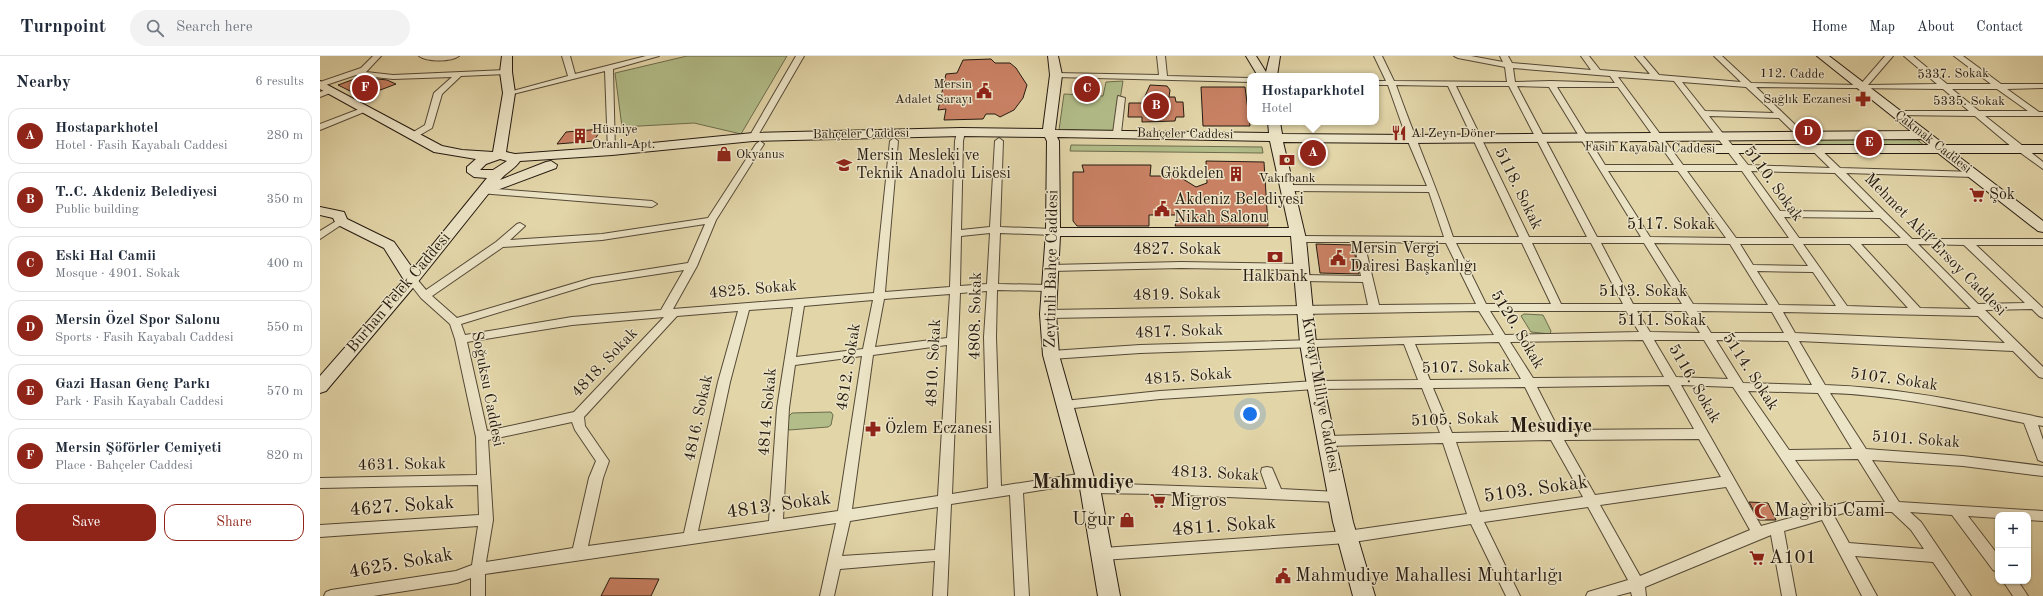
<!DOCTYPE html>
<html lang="en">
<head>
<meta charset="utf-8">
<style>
  :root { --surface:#fff; --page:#f2f2f3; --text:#1f2937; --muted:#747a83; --line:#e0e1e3; --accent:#8f2418 }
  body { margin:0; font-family:"Old Standard TT",serif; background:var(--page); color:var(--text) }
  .controls { position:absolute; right:12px; bottom:12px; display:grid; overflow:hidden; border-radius:8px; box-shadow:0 1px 3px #0004 }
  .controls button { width:36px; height:36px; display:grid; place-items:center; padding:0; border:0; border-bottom:1px solid var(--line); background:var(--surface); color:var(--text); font:20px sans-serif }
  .you { position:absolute; left:930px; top:358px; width:14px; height:14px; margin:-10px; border:3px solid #fff; border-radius:50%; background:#1a73e8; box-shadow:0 0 0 6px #1a73e833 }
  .badge { display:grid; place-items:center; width:26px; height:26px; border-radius:50%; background:var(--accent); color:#fff; font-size:13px; font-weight:700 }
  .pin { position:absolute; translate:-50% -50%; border:2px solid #fff; box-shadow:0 1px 4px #0006 }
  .popup { position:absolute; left:927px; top:17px; width:132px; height:52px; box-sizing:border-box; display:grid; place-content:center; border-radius:8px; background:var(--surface); filter:drop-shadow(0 1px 3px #0005); font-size:13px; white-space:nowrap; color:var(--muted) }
  .popup b { font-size:15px; color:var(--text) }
  .popup::after { content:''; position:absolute; left:50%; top:100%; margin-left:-8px; border:8px solid transparent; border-top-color:var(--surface) }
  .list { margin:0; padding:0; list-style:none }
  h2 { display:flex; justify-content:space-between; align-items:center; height:52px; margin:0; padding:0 16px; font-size:17px }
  h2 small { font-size:13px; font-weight:400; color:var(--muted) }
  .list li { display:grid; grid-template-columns:26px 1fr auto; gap:12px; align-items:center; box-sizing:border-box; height:56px; margin:0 8px 8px; padding:0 8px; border:1px solid var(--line); border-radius:12px }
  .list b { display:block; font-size:15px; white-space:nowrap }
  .list p { margin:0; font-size:13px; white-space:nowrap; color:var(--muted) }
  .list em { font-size:13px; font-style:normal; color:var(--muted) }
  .actions { display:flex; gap:8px; padding:12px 16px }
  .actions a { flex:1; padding:9px 0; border:1px solid var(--accent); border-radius:12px; text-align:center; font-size:14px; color:var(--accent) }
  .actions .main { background:var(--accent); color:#fff }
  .icon { flex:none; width:22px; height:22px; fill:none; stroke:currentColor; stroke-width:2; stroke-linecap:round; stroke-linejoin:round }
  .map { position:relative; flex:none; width:1723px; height:540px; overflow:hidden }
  header { display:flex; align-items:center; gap:24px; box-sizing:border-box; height:56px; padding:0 20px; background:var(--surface); border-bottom:1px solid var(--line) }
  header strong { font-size:19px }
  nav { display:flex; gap:22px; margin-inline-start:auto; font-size:14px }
  .search { width:280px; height:36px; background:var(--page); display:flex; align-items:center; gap:10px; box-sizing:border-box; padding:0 14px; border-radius:22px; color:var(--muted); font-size:15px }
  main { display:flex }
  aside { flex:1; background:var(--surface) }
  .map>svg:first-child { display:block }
</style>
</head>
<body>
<header>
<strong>Turnpoint</strong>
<div class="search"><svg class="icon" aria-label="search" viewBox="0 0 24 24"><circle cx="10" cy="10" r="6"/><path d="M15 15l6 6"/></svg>Search here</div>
<nav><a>Home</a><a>Map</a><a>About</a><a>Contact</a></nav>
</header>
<main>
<aside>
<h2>Nearby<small>6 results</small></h2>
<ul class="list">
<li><span class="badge">A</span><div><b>Hostaparkhotel</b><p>Hotel · Fasih Kayabalı Caddesi</p></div><em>280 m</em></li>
<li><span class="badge">B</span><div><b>T..C. Akdeniz Belediyesi</b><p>Public building</p></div><em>350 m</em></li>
<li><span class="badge">C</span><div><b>Eski Hal Camii</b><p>Mosque · 4901. Sokak</p></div><em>400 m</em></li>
<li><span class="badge">D</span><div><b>Mersin Özel Spor Salonu</b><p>Sports · Fasih Kayabalı Caddesi</p></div><em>550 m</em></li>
<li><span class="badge">E</span><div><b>Gazi Hasan Genç Parkı</b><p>Park · Fasih Kayabalı Caddesi</p></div><em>570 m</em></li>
<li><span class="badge">F</span><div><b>Mersin Şöförler Cemiyeti</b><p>Place · Bahçeler Caddesi</p></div><em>820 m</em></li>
</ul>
<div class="actions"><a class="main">Save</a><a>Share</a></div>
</aside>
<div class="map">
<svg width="1723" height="540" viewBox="0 0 1723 540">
  <rect width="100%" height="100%" fill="#e2d5a8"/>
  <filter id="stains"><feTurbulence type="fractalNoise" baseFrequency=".005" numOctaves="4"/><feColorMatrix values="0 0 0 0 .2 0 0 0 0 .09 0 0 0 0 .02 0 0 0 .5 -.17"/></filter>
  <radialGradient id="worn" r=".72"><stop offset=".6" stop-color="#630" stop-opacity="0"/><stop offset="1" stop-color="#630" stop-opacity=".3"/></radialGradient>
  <g fill="#b2bd89" stroke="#6c6c4c">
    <polygon points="367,0 467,0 421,78 374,67 302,71 295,17"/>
    <polygon points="803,25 795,75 739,74 744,38 783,40 786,26"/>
    <polygon points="1594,81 1606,91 1503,92 1493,83"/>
    <polygon points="751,89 942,91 943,97 750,95"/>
    <polygon points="1204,258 1223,259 1231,275 1230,278 1211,276 1201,260"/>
    <polygon points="511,356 513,359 511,369 508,371 469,374 467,371 469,360 472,357"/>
  </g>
  <g fill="#c98164" stroke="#251a10">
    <polygon points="671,3 675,7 690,7 696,12 707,29 703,42 694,54 680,61 675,58 666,58 663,63 624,64 626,53 618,54 626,18 637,17 643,4"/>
    <polygon points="40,21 67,24 76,28 42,41 18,29"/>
    <polygon points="757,29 780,30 777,38 754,37"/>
    <polygon points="830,29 847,30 850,34 849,41 855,41 856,46 863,46 864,61 856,61 855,65 822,66 822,61 808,61 809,47 822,47"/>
    <polygon points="881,31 925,31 930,70 883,70"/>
    <polygon points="281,73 274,85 237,88 246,76"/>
    <polygon points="886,105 944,106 948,170 855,170 858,159 829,159 829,170 757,170 753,165 753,116 764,116 762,109 831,109 830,120 858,120 876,131 887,127"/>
    <polygon points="996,188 1033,189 1039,218 1000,217"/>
    <polygon points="1429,446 1448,447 1456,464 1439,464"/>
    <polygon points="290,522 339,523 331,540 281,540"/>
  </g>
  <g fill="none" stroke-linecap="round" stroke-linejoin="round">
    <defs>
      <g id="street">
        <polygon points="53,0 61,0 46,16 73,19 186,14 190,16 186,18 141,20 122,38 112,72 93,83 90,82 90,78 105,69 114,37 132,21 73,23 36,19 0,31 0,26 41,12"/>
        <path d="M99,0H139C131,6 107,6 99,0Z"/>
        <polygon points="242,0 250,0 255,18 326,0 339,0 293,13 295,97 289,97 288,95 285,15 189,39 185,37 248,20"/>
        <polygon points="476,0 484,0 437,81 436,83 430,83 429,81"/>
        <polygon points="837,0 845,0 847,20 930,22 930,26 736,21 732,19 736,17 839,19"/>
        <path d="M1054,0H1062L1074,25L1187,26L1185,11L1138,2L1134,0H1151L1183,6L1180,0H1188L1192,7L1271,14L1261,0H1269L1280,14L1330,18L1315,0H1323L1339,19L1421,26L1394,0H1402L1431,27L1540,29L1565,0H1573L1548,29L1617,28L1584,0H1593L1627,28H1671L1634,0H1643L1681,28H1723V32L1687,33L1719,56H1723V60H1665L1723,106V113L1687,87L1655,60L1576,59L1572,57L1576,55H1649L1623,33L1436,31L1520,112L1656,116V120L1653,121L1526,117L1592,183H1723V189H1656L1723,252V262L1719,260L1712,253L1665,254L1723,311V322L1719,321L1693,295L1479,285L1505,329C1578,331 1651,347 1723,362V370L1718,369L1723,384V406L1718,404L1717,401L1704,367C1641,354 1575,339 1510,337L1546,393L1643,400L1723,410V420L1643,410L1552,404L1579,446L1723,455V465L1708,464V459H1678V462L1648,460L1678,499V516L1673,514L1632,459L1590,456L1601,466L1651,540H1636L1613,506L1535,500L1557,540H1542L1502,464L1464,475L1476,540H1462L1451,479L1325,531L1326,540H1312L1311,536L1296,540H1266L1268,536L1308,524L1268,451L1164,466L1200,540H1186L1151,468L1027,487L783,504L778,502L776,498L778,494L783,492L1027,475L1147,458L1123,387L1007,390L1003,388L1001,385L1003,382L1007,380L1120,377L1102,332L995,333L840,343L744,353L740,352L738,349L740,346L744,345L840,335L995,325L1098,324L1084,288L820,297L731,303L725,299L731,295L820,289L1174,279L1159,255L728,262L723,258L728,254L1048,249L1043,226L983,225L978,222L983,219L1041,220L1034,186H979L974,183L979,180L1124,181L1109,136L968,135L963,132L968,129L1107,130L1087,83L1068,29H1056V25H1066ZM1193,12L1290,20L1295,27L1231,25L1195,26ZM1298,21L1354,25L1418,109H1363ZM1362,26L1426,31L1454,57L1385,55ZM1076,29L1128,30L1199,181H1133C1116,129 1094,80 1076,29ZM1136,30H1189L1267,181H1209ZM1197,30L1229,31L1321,181H1277ZM1237,31H1298L1354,109H1285ZM1632,33H1677L1708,55H1659ZM1389,60L1459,62L1510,112L1428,109ZM1288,115H1358L1406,182L1330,181ZM1367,115H1422L1469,182H1416ZM1431,115L1515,117L1554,156L1460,155ZM1464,161L1560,162L1581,182H1479ZM1044,186L1126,187L1156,248L1059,249ZM1136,187H1202L1231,248H1166ZM1212,187H1271L1303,248H1241ZM1281,187H1324L1362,248H1313ZM1334,187L1410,188L1448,249L1373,248ZM1420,188H1473L1488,210L1433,209ZM1483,188H1530L1588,252L1527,250ZM1541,188H1587L1651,253L1600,252ZM1598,188L1644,189L1705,247L1658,248ZM1437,215L1493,216L1516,250L1459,249ZM1170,255H1306L1319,276L1185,279ZM1317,255H1366L1380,277L1330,276ZM1377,255L1452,256L1464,277H1391ZM1463,256L1658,260L1685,287L1475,277ZM1323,284L1344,321L1213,322L1190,286ZM1334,284H1384L1408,323L1356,321ZM1396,284L1468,285L1492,329L1423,327ZM1179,286L1201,323L1110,324L1095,288ZM1349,329L1374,373L1239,374L1217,331ZM1361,329L1413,331L1496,455L1441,470ZM1205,331L1227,375L1132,377L1113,332ZM1428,335L1498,337L1532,393L1469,394ZM1379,383L1401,421L1275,439L1244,384ZM1231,384L1263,441L1160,456L1136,386ZM1538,403L1565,446H1527L1508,451L1475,404ZM1406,431L1430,474L1320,520L1280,449ZM1527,456H1572L1591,474L1604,493L1529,487L1514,460Z"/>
        <polygon points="8,33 15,35 0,41 0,36"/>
        <polygon points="798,40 805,42 801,77 797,80 793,77"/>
        <polygon points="42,52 45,52 49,54 0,74 0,68"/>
        <path d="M641,73L645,76L643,85L641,174L670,171L675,85L679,82L683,85L680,171L733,173L738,176L733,179L680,177L678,228L729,229L734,232L729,235L677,234L676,281L681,430L765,417L770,418L772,422L770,426L765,427L703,437L709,540H695L690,439L631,448L627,540H613L615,505L520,513L514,540H500L516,467L165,518V540H151V522L137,527L53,540H4L6,536L11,534L136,515L152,509L158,470L0,481V469L159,459L158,429L0,432V422L157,419L156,381L135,283L130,268L101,242L87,224L88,222H96L106,234L176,186L197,168L200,167L205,170L190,184L282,178L388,162L436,88L440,85L444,88L396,164L377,210L353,253L554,237L570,85L574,82L578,85L565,236L630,231L635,85L637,76ZM385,168L368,207L272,222L137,262L112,240L183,191L282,184ZM670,177L667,228L640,230L641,180ZM364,214L341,254L252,261L145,279L141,268L272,228ZM667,235L664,281L668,432L632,438L640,237ZM630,238L627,282L555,291L564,243ZM553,244L543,293L476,301L484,250ZM473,251L457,352L449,465L378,475L410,326L429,254ZM418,255L398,326L364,477L268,490L283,422L289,405L265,370L264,361L357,260ZM344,261L254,356L167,375L147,286L252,269ZM627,289L618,440L532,453L553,299ZM542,300L518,455L463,463L469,352L475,309ZM252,366L255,374L276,405L269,422L253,492L166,506L173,464L168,384ZM618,451L615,494L522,500L530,465Z"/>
        <polygon points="163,132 332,145 337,148 332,151 160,137 158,135"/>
        <polygon points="21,162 26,165 24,167 0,183 0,175"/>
        <polygon points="861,206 982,208 987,211 982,214 861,212 731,215 726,212 731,209"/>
        <polygon points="947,411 952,412 961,433 1018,436 1023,437 1025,441 1023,445 1018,446 841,438 770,437 765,436 763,432 765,428 770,427 947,433 941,416 942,412"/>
        <polygon points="1683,525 1698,525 1708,540 1693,540"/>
      </g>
      <g id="secondary">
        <path d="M182,0H192V16L195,37L186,96L195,98L292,91L433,77L641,72L723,73L730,19L728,0H738L742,19L735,74L949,77L948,66H960L962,78L1091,79L1591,75L1497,0H1509L1625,89H1723V97H1634L1723,165V176L1718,175L1618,97H1385L1379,93L1385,89H1609L1601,83L1091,87L963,86L986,183L996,287L1001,318L1033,466L1055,540H1033L1013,466L985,318L980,287L971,180H740L736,258L739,299L774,422L780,432L800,540H778L760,432L756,422L723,299L720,258L726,176L727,85L725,81L641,80L433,85L292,99L200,105C194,114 186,116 180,124L226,106L231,105L237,109L236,112L169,137L97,227L6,335L0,337V320L84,224L64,192L16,168L13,162L0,159V151L24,156L27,163L74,186L93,213L167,122L154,121L147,116V111L156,103L114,96L0,33V25L122,90L142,94L173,96L183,37L180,16ZM737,81L950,85L969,172H740L739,85ZM180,103L187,105L173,114H160L166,108Z"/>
        <polygon points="926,0 936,0 946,16 950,0 960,0 957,20 938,20"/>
      </g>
    </defs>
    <use href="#street" stroke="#544936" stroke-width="2"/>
    <use href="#secondary" stroke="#251a10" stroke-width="2"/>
    <use href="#street" fill="#ece4c6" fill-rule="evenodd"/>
    <use href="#secondary" fill="#ece4c6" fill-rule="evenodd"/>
  </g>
  <defs>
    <symbol id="civic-bare" viewBox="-9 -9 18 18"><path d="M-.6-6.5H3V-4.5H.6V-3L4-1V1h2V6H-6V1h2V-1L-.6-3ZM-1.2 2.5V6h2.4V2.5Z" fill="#8f2418" stroke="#ece4c6" stroke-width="2.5" paint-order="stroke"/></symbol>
    <symbol id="pharmacy-bare" viewBox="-9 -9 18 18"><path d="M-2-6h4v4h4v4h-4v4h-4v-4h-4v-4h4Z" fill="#8f2418" stroke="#ece4c6" stroke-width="2.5" paint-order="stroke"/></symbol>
    <symbol id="restaurant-bare" viewBox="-9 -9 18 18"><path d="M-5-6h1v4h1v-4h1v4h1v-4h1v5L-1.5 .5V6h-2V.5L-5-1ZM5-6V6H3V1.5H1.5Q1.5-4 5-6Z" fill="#8f2418" stroke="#ece4c6" stroke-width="2.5" paint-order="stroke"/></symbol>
    <symbol id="building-bare" viewBox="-9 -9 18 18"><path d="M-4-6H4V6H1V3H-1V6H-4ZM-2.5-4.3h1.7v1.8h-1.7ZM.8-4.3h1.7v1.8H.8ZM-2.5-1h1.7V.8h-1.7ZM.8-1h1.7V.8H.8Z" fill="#8f2418" stroke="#ece4c6" stroke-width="2.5" paint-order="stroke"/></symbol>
    <symbol id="shop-bare" viewBox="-9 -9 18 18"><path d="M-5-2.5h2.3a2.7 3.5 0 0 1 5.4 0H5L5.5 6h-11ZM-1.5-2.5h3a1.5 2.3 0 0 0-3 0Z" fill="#8f2418" stroke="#ece4c6" stroke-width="2.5" paint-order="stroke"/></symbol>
    <symbol id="bank-bare" viewBox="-9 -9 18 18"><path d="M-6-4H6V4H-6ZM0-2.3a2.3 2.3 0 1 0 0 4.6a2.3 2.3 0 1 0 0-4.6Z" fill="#8f2418" stroke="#ece4c6" stroke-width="2.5" paint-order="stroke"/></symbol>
    <symbol id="school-bare" viewBox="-9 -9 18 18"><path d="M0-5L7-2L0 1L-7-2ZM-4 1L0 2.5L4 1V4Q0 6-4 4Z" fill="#8f2418" stroke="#ece4c6" stroke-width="2.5" paint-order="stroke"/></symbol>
    <symbol id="supermarket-bare" viewBox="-9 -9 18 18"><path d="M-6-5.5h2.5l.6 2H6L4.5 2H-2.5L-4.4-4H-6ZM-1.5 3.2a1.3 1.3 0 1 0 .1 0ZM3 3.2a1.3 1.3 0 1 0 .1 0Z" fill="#8f2418" stroke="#ece4c6" stroke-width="2.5" paint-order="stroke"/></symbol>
    <symbol id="mosque-bare" viewBox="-9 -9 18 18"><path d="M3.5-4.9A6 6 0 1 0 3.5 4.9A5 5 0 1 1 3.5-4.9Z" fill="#8f2418" stroke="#ece4c6" stroke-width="2.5" paint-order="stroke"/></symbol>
  </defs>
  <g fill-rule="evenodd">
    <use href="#civic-bare" x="653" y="24" width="22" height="22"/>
    <use href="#pharmacy-bare" x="1532" y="32" width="22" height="22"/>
    <use href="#restaurant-bare" x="1068" y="66" width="22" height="22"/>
    <use href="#building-bare" x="249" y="69" width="22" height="22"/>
    <use href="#shop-bare" x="393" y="87" width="22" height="22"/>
    <use href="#bank-bare" x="956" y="93" width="22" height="22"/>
    <use href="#school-bare" x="513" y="98" width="22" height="22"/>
    <use href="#building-bare" x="905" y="107" width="22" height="22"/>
    <use href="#supermarket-bare" x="1646" y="128" width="22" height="22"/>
    <use href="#civic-bare" x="831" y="142" width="22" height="22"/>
    <use href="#bank-bare" x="944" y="190" width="22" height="22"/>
    <use href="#civic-bare" x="1007" y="191" width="22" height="22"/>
    <use href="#pharmacy-bare" x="542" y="362" width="22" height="22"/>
    <use href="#supermarket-bare" x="827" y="434" width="22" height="22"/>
    <use href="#mosque-bare" x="1431" y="444" width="22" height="22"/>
    <use href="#shop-bare" x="796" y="453" width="22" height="22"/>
    <use href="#supermarket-bare" x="1426" y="491" width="22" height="22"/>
    <use href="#civic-bare" x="952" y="509" width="22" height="22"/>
  </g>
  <g text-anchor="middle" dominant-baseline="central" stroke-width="3" stroke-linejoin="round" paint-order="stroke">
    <g font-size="13" fill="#251a10" stroke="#ece4c6">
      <text transform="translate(1472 18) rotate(1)">112. Cadde</text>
      <text transform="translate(1633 18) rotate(-1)">5337. Sokak</text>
      <text x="1649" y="45">5335. Sokak</text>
      <text transform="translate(541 78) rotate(-1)">Bahçeler Caddesi</text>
      <text transform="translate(865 78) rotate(1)">Bahçeler Caddesi</text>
      <text transform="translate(1613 86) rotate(38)">Çakmak Caddesi</text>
      <text transform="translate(1330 92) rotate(1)">Fasih Kayabalı Caddesi</text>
    </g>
    <g font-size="13" fill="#251a10" stroke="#ece4c6" text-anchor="start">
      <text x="652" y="28" text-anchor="end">Mersin<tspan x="652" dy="15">Adalet Sarayı</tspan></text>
      <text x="1531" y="43" text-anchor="end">Sağlık Eczanesi</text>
      <text x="272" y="73">Hüsniye<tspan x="272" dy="15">Oranlı Apt.</tspan></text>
      <text x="1091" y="77">Al Zeyn Döner</text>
      <text x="416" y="98">Okyanus</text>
      <text x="967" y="122" text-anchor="middle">Vakıfbank</text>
    </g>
    <g font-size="16" fill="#251a10" stroke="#ece4c6" text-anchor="start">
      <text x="536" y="100">Mersin Mesleki ve<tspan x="536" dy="18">Teknik Anadolu Lisesi</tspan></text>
      <text x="904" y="118" text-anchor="end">Gökdelen</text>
      <text x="1669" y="139">Şok</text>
      <text x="854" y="144">Akdeniz Belediyesi<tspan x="854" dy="18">Nikah Salonu</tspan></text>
      <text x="1030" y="193">Mersin Vergi<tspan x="1030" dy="18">Dairesi Başkanlığı</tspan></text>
      <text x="955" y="221" text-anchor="middle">Halkbank</text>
      <text x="565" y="373">Özlem Eczanesi</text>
    </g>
    <g font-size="16" fill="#251a10" stroke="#ece4c6">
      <text transform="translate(1453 128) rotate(54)">5110. Sokak</text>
      <text transform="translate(1198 133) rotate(64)">5118. Sokak</text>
      <text x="1351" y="169">5117. Sokak</text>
      <text transform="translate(1615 189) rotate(45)">Mehmet Akif Ersoy Caddesi</text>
      <text x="857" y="194">4827. Sokak</text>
      <text transform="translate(732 213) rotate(-89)">Zeytinli Bahçe Caddesi</text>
      <text transform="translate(433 234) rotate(-5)">4825. Sokak</text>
      <text x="1323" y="236">5113. Sokak</text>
      <text transform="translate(79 237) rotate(-50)">Burhan Felek Caddesi</text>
      <text transform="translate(857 239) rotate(-1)">4819. Sokak</text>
      <text transform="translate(656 260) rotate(-89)">4808. Sokak</text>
      <text x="1342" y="265">5111. Sokak</text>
      <text transform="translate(1197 274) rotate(59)">5120. Sokak</text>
      <text transform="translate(859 276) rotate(-2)">4817. Sokak</text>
      <text transform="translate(285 307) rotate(-47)">4818. Sokak</text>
      <text transform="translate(614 307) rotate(-87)">4810. Sokak</text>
      <text transform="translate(529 311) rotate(-81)">4812. Sokak</text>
      <text transform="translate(1146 312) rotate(-1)">5107. Sokak</text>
      <text transform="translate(1430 316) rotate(57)">5114. Sokak</text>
      <text transform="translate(868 321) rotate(-4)">4815. Sokak</text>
      <text transform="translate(1574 324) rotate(8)">5107. Sokak</text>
      <text transform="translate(1374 328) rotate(60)">5116. Sokak</text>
      <text transform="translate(167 333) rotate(79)">Soğuksu Caddesi</text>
      <text transform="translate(1000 339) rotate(80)">Kuvayi Milliye Caddesi</text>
      <text transform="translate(448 356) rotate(-85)">4814. Sokak</text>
      <text transform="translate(379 362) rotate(-78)">4816. Sokak</text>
      <text transform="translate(1135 364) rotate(-2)">5105. Sokak</text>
      <text transform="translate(1596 384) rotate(4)">5101. Sokak</text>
      <text transform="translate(82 409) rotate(-1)">4631. Sokak</text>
      <text transform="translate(895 418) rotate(3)">4813. Sokak</text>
    </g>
    <g font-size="19" fill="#251a10" stroke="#ece4c6">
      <text transform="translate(1216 434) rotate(-8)">5103. Sokak</text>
      <text transform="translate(459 450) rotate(-8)">4813. Sokak</text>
      <text transform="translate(82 451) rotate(-4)">4627. Sokak</text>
      <text transform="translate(904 471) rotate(-4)">4811. Sokak</text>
      <text transform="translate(81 508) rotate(-10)">4625. Sokak</text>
    </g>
    <g font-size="19" fill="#251a10" stroke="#ece4c6" text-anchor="start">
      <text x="850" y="445">Migros</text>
      <text x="1454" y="455">Mağribi Cami</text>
      <text x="795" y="464" text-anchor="end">Uğur</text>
      <text x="1449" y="502">A101</text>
      <text x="975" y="520">Mahmudiye Mahallesi Muhtarlığı</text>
    </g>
    <g font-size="20" font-weight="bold" fill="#251a10" stroke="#ece4c6">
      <text x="1231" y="371">Mesudiye</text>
      <text x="763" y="427">Mahmudiye</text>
    </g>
  </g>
  <rect width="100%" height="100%" filter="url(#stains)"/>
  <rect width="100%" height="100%" fill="url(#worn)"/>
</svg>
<div class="controls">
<button>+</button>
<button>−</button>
</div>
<div class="you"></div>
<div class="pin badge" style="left:993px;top:97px">A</div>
<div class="popup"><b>Hostaparkhotel</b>Hotel</div>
<div class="pin badge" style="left:836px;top:50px">B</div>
<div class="pin badge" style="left:767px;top:33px">C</div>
<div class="pin badge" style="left:1488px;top:76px">D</div>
<div class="pin badge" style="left:1549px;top:87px">E</div>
<div class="pin badge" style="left:45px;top:32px">F</div>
</div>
</main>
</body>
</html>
